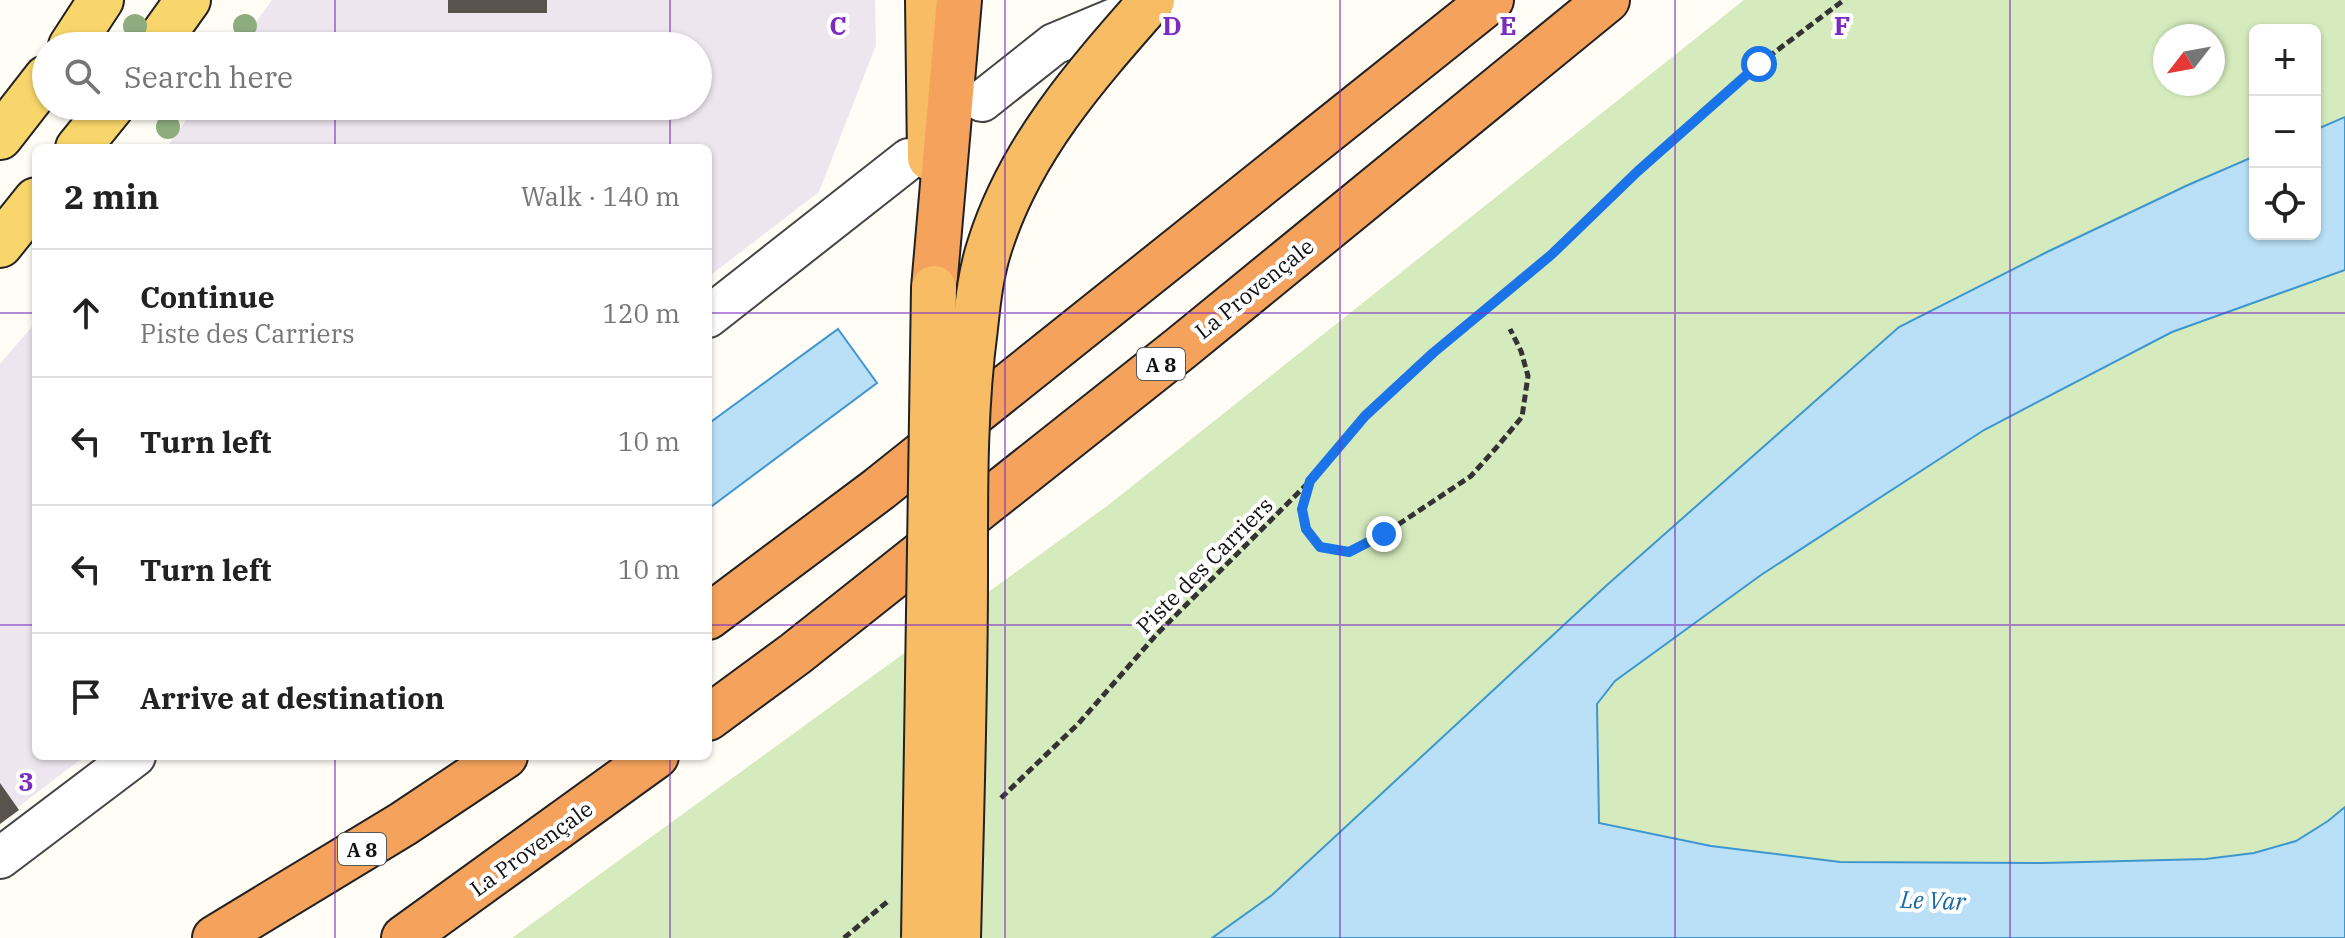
<!DOCTYPE html>
<html lang="en">
<head>
<meta charset="utf-8">
<style>
  :root { --surface:#fff; --page:#f6f6f6; --text:#222; --muted:#767676; --line:#e0e0e0 }
  body { margin:0; font-family:"IBM Plex Serif",serif; background:var(--page); color:var(--text) }
  .controls { position:absolute; right:24px; top:24px; display:grid; overflow:hidden; border-radius:12px; box-shadow:0 2px 6px #0004 }
  .controls button { width:72px; height:72px; display:grid; place-items:center; padding:0; border:0; border-bottom:2px solid var(--line); background:var(--surface); color:var(--text); font:40px sans-serif }
  .compass { position:absolute; left:2153px; top:24px; width:72px; height:72px; border-radius:50%; background:var(--surface); box-shadow:0 2px 6px #0004; rotate:239deg }
  .stop { position:absolute; width:24px; height:24px; margin:-18px; border:6px solid #1a73e8; border-radius:50%; background:#fff }
  .stop.end { background:#1a73e8; border-color:#fff; box-shadow:0 2px 8px #0008 }
  .list { margin:0; padding:0; list-style:none }
  h2 { display:flex; justify-content:space-between; align-items:center; height:104px; margin:0; padding:0 32px; font-size:34px }
  h2 small { font-size:26px; font-weight:400; color:var(--muted) }
  .list li { display:grid; grid-template-columns:52px 1fr auto; gap:24px; align-items:center; box-sizing:border-box; height:128px; padding:0 32px; border-top:2px solid var(--line) }
  .list b { display:block; font-size:30px; white-space:nowrap }
  .list p { margin:0; font-size:26px; white-space:nowrap; color:var(--muted) }
  .list em { font-size:26px; font-style:normal; color:var(--muted) }
  .icon { flex:none; width:44px; height:44px; fill:none; stroke:currentColor; stroke-width:2; stroke-linecap:round; stroke-linejoin:round }
  .map { position:relative; flex:none; width:2345px; height:938px; overflow:hidden }
  .search { position:absolute; background:var(--surface); box-shadow:0 2px 6px #0004; left:32px; top:32px; width:680px; height:88px; display:flex; align-items:center; gap:20px; box-sizing:border-box; padding:0 28px; border-radius:44px; color:var(--muted); font-size:30px }
  .panel { position:absolute; background:var(--surface); box-shadow:0 2px 6px #0004; left:32px; top:144px; width:680px; height:616px; border-radius:12px }
  .map>svg:first-child { display:block }
</style>
</head>
<body>
<div class="map">
<svg width="2345" height="938" viewBox="0 0 2345 938">
  <rect width="100%" height="100%" fill="#fffdf5"/>
  <g fill="#eee6ef">
    <polygon points="272,0 875,0 876,45 819,192 708,277 708,148 166,148 196,106 698,106 698,46 239,46"/>
    <polygon points="36,322 36,756 85,756 0,821 0,364"/>
  </g>
  <g fill="#d5ebbd" fill-rule="evenodd">
    <path d="M1744,0H2345V117L2315,130V30H2255V156L2188,185L2047,252L1272,895L1212,938H512L1107,506ZM2165,36H2213V84H2165Z"/>
    <polygon points="2345,270 2345,807 2328,821 2296,841 2254,853 2206,859 2043,863 1840,862 1711,846 1599,823 1597,704 1615,681 1761,575 1984,430 2172,332"/>
  </g>
  <g fill="#b9e0f7" stroke="#3f96cf" stroke-width="2">
    <polygon points="2345,117 2345,270 2172,332 1984,430 1761,575 1615,681 1597,704 1599,823 1711,846 1840,862 2043,863 2206,859 2254,853 2296,841 2328,821 2345,807 2345,938 1212,938 1272,895 1607,585 1899,327 2047,252 2188,185 2255,156 2255,234 2315,234 2315,130"/>
    <polygon points="838,329 877,383 708,509 708,424"/>
  </g>
  <g fill="#5a524d">
    <rect x="448" y="0" width="99" height="13"/>
    <polygon points="0,783 19,810 0,824"/>
  </g>
  <g fill="none" stroke-linecap="round" stroke-linejoin="round">
    <defs>
      <g id="minor">
        <polyline points="982,101 1054,44 1150,4"/>
        <polyline points="708,317 909,159"/>
        <polyline points="0,858 135,756"/>
      </g>
      <g id="primary">
        <polyline points="71,46 101,0"/>
        <polyline points="155,46 188,0"/>
        <polyline points="0,137 46,78"/>
        <polyline points="78,148 112,106"/>
        <polyline points="0,245 36,200"/>
      </g>
      <polyline id="trunk" points="928,0 930,158"/>
      <g id="motorway">
        <polyline points="934,288 959,0"/>
        <polyline points="708,617 879,489 1491,0"/>
        <polyline points="708,718 795,654 1181,348 1607,0"/>
        <polyline points="215,938 403,824 505,756"/>
        <polyline points="404,938 656,756"/>
      </g>
    </defs>
    <use href="#minor" stroke="#444" stroke-width="44"/>
    <use href="#primary" stroke="#222" stroke-width="48"/>
    <use href="#trunk" stroke="#222" stroke-width="48"/>
    <use href="#motorway" stroke="#222" stroke-width="48"/>
    <g stroke="#333" stroke-width="5" stroke-dasharray="8 4" stroke-linecap="butt">
      <path d="M1310,482C1301,513 1300,521 1320,547L1349,552L1384,534L1471,476L1496,448L1522,417L1528,376L1521,351L1510,329"/>
      <polyline points="1001,798 1078,724 1157,634 1310,481 1365,416 1433,353 1551,255 1638,171 1759,64 1844,0"/>
      <polyline points="844,938 887,902"/>
    </g>
    <use href="#minor" stroke="#fff" stroke-width="40"/>
    <use href="#primary" stroke="#f9d66b" stroke-width="44"/>
    <use href="#trunk" stroke="#f7bc64" stroke-width="44"/>
    <use href="#motorway" stroke="#f5a25d" stroke-width="44"/>
    <defs>
      <g id="trunk-bridge">
        <polyline points="924,938 934,288"/>
        <path d="M958,938C961,817 965,696 965,575C965,493 964,410 975,328C978,300 981,272 990,245C1021,148 1086,75 1152,0"/>
      </g>
    </defs>
    <use href="#trunk-bridge" stroke="#222" stroke-width="48" stroke-linecap="butt"/>
    <use href="#trunk-bridge" stroke="#f7bc64" stroke-width="44"/>
  </g>
  <g fill="#8dad7f">
    <circle cx="135" cy="26" r="12"/>
    <circle cx="245" cy="26" r="12"/>
    <circle cx="168" cy="127" r="12"/>
  </g>
  <g fill="none" stroke-linecap="round" stroke-linejoin="round">
    <polyline stroke="#1a73e8" stroke-width="10" points="1384,534 1349,552 1320,547 1306,529 1302,509 1310,481 1365,416 1433,353 1551,255 1638,171 1759,64"/>
  </g>
  <path fill="none" stroke="#7b2cbf" stroke-width="2" stroke-opacity="0.55" d="M335,0V46M670,0V46M1005,0V938M1340,0V938M1675,0V938M2010,0V938M335,106V148M670,106V148M0,313H36M708,313H2345M0,625H36M708,625H2345M335,756V938M670,756V938"/>
  <g text-anchor="middle" dominant-baseline="central" stroke-width="8" stroke-linejoin="round" paint-order="stroke">
    <g fill="#fff" stroke="#585858" stroke-width="2">
      <rect x="1137" y="348" width="48" height="32" rx="6"/>
      <rect x="338" y="833" width="48" height="32" rx="6"/>
    </g>
    <g font-size="20" font-weight="bold" fill="#111">
      <text x="1161" y="364">A 8</text>
      <text x="362" y="849">A 8</text>
    </g>
    <g font-size="22" fill="#111" stroke="#fff">
      <text transform="translate(1254 288) rotate(-39)">La Provençale</text>
      <text transform="translate(1204 565) rotate(-45)">Piste des Carriers</text>
      <text transform="translate(531 848) rotate(-36)">La Provençale</text>
    </g>
    <g font-size="24" font-style="italic" fill="#1768a6" stroke="#fff">
      <text transform="translate(1933 900) rotate(2)">Le Var</text>
    </g>
  </g>
  <g font-size="26" text-anchor="middle" font-weight="bold" fill="#7b2cbf" stroke="#fff" stroke-width="8" stroke-linejoin="round" paint-order="stroke">
    <text x="838" y="35">C</text>
    <text x="1172" y="35">D</text>
    <text x="1508" y="35">E</text>
    <text x="1842" y="35">F</text>
    <text x="26" y="791">3</text>
  </g>
</svg>
<div class="controls">
<button>+</button>
<button>−</button>
<button><svg class="icon" aria-label="locate" viewBox="0 0 24 24"><circle cx="12" cy="12" r="6"/><path d="M12 2v4M12 18v4M2 12h4M18 12h4"/></svg></button>
</div>
<svg class="compass" viewBox="-18 -18 36 36"><path d="M0-13l5 13h-10z" fill="#e53935"/><path d="M0 13l5-13h-10z" fill="#767676"/></svg>
<div class="stop" style="left:1759px;top:64px"></div>
<div class="stop end" style="left:1384px;top:534px"></div>
<div class="search"><svg class="icon" aria-label="search" viewBox="0 0 24 24"><circle cx="10" cy="10" r="6"/><path d="M15 15l6 6"/></svg>Search here</div>
<section class="panel">
<h2>2 min<small>Walk · 140 m</small></h2>
<ul class="list">
<li><svg class="icon" aria-label="ahead" viewBox="0 0 24 24"><path d="M12 20V5M6 11l6-6 6 6"/></svg><div><b>Continue</b><p>Piste des Carriers</p></div><em>120 m</em></li>
<li><svg class="icon" aria-label="left" viewBox="0 0 24 24"><path d="M17 20v-9H6M10 6l-5 5 5 5"/></svg><div><b>Turn left</b></div><em>10 m</em></li>
<li><svg class="icon" aria-label="left" viewBox="0 0 24 24"><path d="M17 20v-9H6M10 6l-5 5 5 5"/></svg><div><b>Turn left</b></div><em>10 m</em></li>
<li><svg class="icon" aria-label="arrive" viewBox="0 0 24 24"><path d="M6 21V4h12l-3 4 3 4H6"/></svg><div><b>Arrive at destination</b></div></li>
</ul>
</section>
</div>
</body>
</html>
